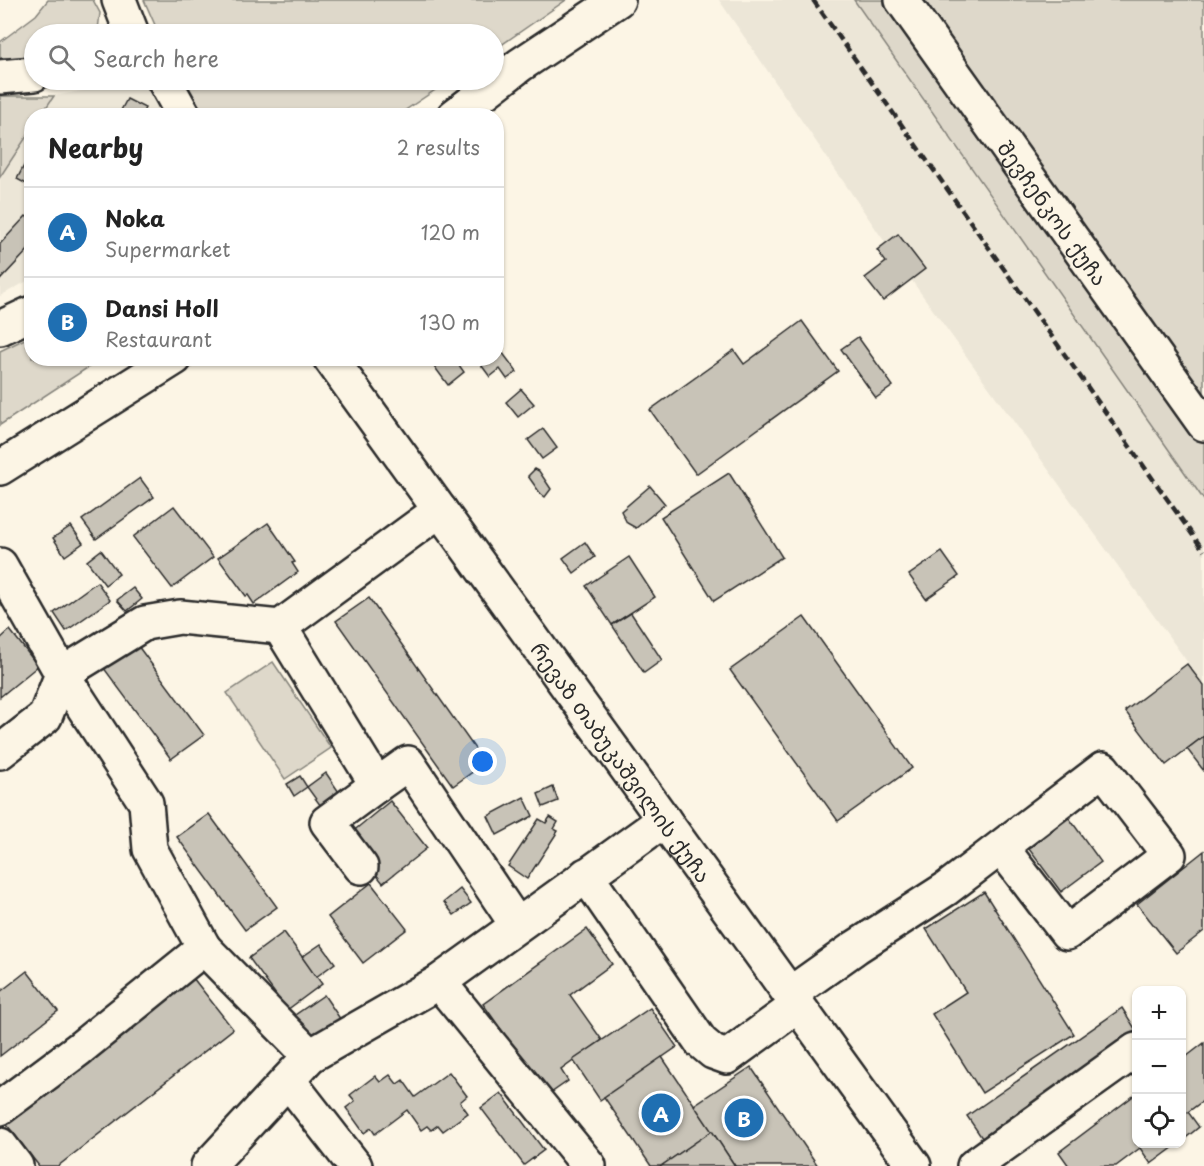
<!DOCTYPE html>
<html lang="en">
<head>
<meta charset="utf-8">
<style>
  :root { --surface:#fff; --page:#f2f2f2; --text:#222; --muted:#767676; --line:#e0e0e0; --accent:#1f6fb2 }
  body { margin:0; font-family:"Playpen Sans","Noto Sans Georgian",sans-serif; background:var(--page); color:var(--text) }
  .controls { position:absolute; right:18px; bottom:18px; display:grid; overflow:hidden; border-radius:12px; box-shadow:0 2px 4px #0004 }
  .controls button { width:54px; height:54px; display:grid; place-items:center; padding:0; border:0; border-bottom:2px solid var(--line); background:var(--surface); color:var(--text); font:30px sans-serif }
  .you { position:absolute; left:483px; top:762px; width:21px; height:21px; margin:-15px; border:4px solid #fff; border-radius:50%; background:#1a73e8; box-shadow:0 0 0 9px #1a73e833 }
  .badge { display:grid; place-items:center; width:39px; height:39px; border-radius:50%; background:var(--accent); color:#fff; font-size:20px; font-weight:700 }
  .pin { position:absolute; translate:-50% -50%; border:3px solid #fff; box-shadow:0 2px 6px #0006 }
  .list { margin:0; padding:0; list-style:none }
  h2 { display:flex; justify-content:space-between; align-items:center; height:78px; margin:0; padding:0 24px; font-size:26px }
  h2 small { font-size:20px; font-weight:400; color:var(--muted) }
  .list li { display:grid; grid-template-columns:39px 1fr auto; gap:18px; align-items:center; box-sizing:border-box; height:90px; padding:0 24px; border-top:2px solid var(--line) }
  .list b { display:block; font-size:22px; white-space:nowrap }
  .list p { margin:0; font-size:20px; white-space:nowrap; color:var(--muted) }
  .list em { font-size:20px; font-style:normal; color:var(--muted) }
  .icon { flex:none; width:33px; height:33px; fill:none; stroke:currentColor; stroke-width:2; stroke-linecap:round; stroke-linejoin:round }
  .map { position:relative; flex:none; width:1204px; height:1166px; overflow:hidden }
  .search { position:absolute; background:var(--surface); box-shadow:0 2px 4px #0004; left:24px; top:24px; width:480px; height:66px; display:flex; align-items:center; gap:15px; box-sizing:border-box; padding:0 21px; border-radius:33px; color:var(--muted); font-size:22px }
  .panel { position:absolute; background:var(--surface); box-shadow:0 2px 4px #0004; left:24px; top:108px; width:480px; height:258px; border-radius:24px }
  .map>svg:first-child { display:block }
</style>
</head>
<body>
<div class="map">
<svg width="1204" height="1166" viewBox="0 0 1204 1166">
  <rect width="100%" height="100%" fill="#fcf5e5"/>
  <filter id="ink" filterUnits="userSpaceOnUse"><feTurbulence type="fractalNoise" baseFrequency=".0167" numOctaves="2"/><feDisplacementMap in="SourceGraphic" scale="12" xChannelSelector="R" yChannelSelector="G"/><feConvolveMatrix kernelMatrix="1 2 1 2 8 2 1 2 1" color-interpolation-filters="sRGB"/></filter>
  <g filter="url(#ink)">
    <g fill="#ece6d7">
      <polygon points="719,0 854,0 1204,500 1204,685 902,267"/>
      <polygon points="139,80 141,80 162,115 41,116 54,96"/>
      <polygon points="31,130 31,279 0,296 0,177"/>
    </g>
    <g fill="#ded8ca" stroke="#84827a" stroke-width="1.5">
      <polygon points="48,0 93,0 100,13 98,30 90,34 34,34 34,57 0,58 0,42 36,15"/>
      <polygon points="144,0 566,0 494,50 494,34 159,34"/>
      <polygon points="854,0 902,0 1204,424 1204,500"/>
      <polygon points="922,0 1204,0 1204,396"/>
      <polygon points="183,80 450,80 398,115 215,115 199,107"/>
      <polygon points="0,96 54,96 41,115 32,116 31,130 0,177"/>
      <polygon points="31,336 32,358 101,359 0,425 0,351"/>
      <polygon points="273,662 331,748 285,779 227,693"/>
    </g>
    <g fill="#c8c3b7" stroke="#2b2b2b" stroke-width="1.5">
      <polygon points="127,99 145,108 141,116 118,116"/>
      <polygon points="26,162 32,165 32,187 17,179"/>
      <polygon points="26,216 32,221 32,246 0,280 0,244"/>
      <polygon points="898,234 925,269 883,301 865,278 886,262 877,250"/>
      <polygon points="802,321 838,371 696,474 650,410 734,350 744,364"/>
      <polygon points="858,337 893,386 876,398 841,349"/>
      <polygon points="496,344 517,372 507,379 500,369 490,377 476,358 496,358"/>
      <polygon points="428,358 454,358 464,372 448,385"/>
      <polygon points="521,389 534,404 518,417 506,402"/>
      <polygon points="543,429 557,448 542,459 528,440"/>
      <polygon points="535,469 539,471 551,489 545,497 540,493 528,476"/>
      <polygon points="729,473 782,557 714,601 661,517"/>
      <polygon points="140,478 154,497 96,539 82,520"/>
      <polygon points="650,486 665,504 636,528 627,523 621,511"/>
      <polygon points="174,506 213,557 172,588 133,537"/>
      <polygon points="268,523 295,562 292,563 298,572 254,604 248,595 246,596 218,558"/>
      <polygon points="71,526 83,543 65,556 53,538"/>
      <polygon points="585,542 595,557 574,573 563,558"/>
      <polygon points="101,550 119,574 105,585 87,561"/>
      <polygon points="942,552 959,576 926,599 909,575"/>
      <polygon points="629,557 655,597 612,625 586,586"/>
      <polygon points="97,582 110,600 66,631 54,613"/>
      <polygon points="133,588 142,599 127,611 117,600"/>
      <polygon points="369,598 485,763 453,786 336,621"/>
      <polygon points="631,613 662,660 644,673 612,625"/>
      <polygon points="804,617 912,768 838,821 730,670"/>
      <polygon points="10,630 38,666 0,697 0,639"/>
      <polygon points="135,642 204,735 171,759 103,667"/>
      <polygon points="1187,664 1204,686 1204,736 1166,765 1125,711"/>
      <polygon points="1204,736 1204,771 1187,749"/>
      <polygon points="326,773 341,795 323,809 307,787"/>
      <polygon points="300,776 307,787 294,796 287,784"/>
      <polygon points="553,787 558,801 543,807 538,794"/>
      <polygon points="524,797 533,816 497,835 488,816"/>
      <polygon points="390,801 427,848 383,883 346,837"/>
      <polygon points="1064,811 1101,862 1061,892 1023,841"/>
      <polygon points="209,814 277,907 245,930 177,837"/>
      <polygon points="550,817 558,822 554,829 558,831 527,879 508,866 539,819 546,823"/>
      <polygon points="1204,851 1204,931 1176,953 1137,904"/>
      <polygon points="371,883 407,929 363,963 328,917"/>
      <polygon points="460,889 471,903 454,915 444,902"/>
      <polygon points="984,892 1074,1034 982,1093 932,1014 966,992 926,929"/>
      <polygon points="587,929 612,964 570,995 602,1040 561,1070 568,1081 548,1095 483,1004"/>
      <polygon points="284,932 322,984 287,1010 249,958"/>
      <polygon points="321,944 335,963 316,977 302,957"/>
      <polygon points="27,971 58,1011 0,1056 0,992"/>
      <polygon points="193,978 233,1029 58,1166 39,1166 7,1125"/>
      <polygon points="324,995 343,1023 314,1043 295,1015"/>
      <polygon points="650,1008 677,1047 600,1100 573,1060"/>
      <polygon points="1122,1008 1136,1030 982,1138 967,1116"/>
      <polygon points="1204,1043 1204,1100 1188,1112 1199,1127 1182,1141 1182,1060"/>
      <polygon points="662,1057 712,1131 661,1166 651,1166 604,1097"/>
      <polygon points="751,1067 818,1166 735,1166 694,1105"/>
      <polygon points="449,1072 467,1096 460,1102 468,1113 443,1131 438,1125 431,1130 427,1126 421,1130 407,1110 375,1134 371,1128 364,1133 346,1108 355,1101 350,1095 375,1076 380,1082 390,1075 397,1084 403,1080 415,1097"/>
      <polygon points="501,1093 544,1150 524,1165 481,1108"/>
      <polygon points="1136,1094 1136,1144 1178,1144 1151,1164 1140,1148 1116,1166 1069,1166 1059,1152"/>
      <polygon points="712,1131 735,1166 661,1166"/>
    </g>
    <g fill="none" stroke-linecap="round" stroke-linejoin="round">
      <defs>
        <g id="minor">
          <polyline points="119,0 131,31"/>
          <path id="s1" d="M902,0L1204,424"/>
          <polyline points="0,77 34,74"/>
          <polyline points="164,80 184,116"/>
          <polyline points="0,468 175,358"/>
          <polyline points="440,510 280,627 377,785 408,763 517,925"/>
          <polyline points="0,565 62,674 146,803 150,849 204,948"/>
          <polyline points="0,752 45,717 62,674 145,623 180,617 280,627"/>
          <polyline points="361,867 327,822 377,785"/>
          <polyline points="586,875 701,1042 713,1052 727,1057 798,1005"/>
          <polyline points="439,982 589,1166"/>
          <polyline points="790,994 856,947 946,889 1103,769 1169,855 1067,933 1001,847"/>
          <polyline points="288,1080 355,1166"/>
          <polyline points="0,1108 79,1049 204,948 310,1056"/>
          <polyline points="0,1145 16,1166"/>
          <polyline points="208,1166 310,1056 439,982 664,820"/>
          <polyline points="974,1166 1136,1050"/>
        </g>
        <g id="major">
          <polyline points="454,116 520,65 618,0"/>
          <polyline points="0,328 32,313"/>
          <path id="s2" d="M330,358L914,1166"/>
        </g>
      </defs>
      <use href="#minor" stroke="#2b2b2b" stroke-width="38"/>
      <use href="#major" stroke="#2b2b2b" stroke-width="38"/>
      <use href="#minor" stroke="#fcf5e5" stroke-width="33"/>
      <use href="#major" stroke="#fcf5e5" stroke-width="33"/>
      <polyline stroke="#2b2b2b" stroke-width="4.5" stroke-dasharray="9 4.5" stroke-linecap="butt" points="813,0 1204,551"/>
    </g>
  </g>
  <g text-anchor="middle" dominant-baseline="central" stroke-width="6" stroke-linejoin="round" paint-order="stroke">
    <g font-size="21" fill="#2b2b2b" stroke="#fcf5e5">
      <text stroke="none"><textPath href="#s1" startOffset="261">შევჩენკოს ქუჩა</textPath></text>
      <text stroke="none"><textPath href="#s2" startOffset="498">რევაზ თაბუკაშვილის ქუჩა</textPath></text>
    </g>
  </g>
</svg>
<div class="controls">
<button>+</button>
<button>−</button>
<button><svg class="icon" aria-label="locate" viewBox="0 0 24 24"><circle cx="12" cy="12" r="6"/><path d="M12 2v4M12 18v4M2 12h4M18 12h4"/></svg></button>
</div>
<div class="you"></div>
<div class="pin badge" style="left:661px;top:1113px">A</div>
<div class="pin badge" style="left:744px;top:1118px">B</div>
<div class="search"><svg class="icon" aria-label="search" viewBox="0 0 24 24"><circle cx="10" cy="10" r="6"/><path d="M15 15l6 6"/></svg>Search here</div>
<section class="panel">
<h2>Nearby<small>2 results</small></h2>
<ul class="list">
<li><span class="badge">A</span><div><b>Noka</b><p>Supermarket</p></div><em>120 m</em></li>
<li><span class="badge">B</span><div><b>Dansi Holl</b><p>Restaurant</p></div><em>130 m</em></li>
</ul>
</section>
</div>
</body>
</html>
